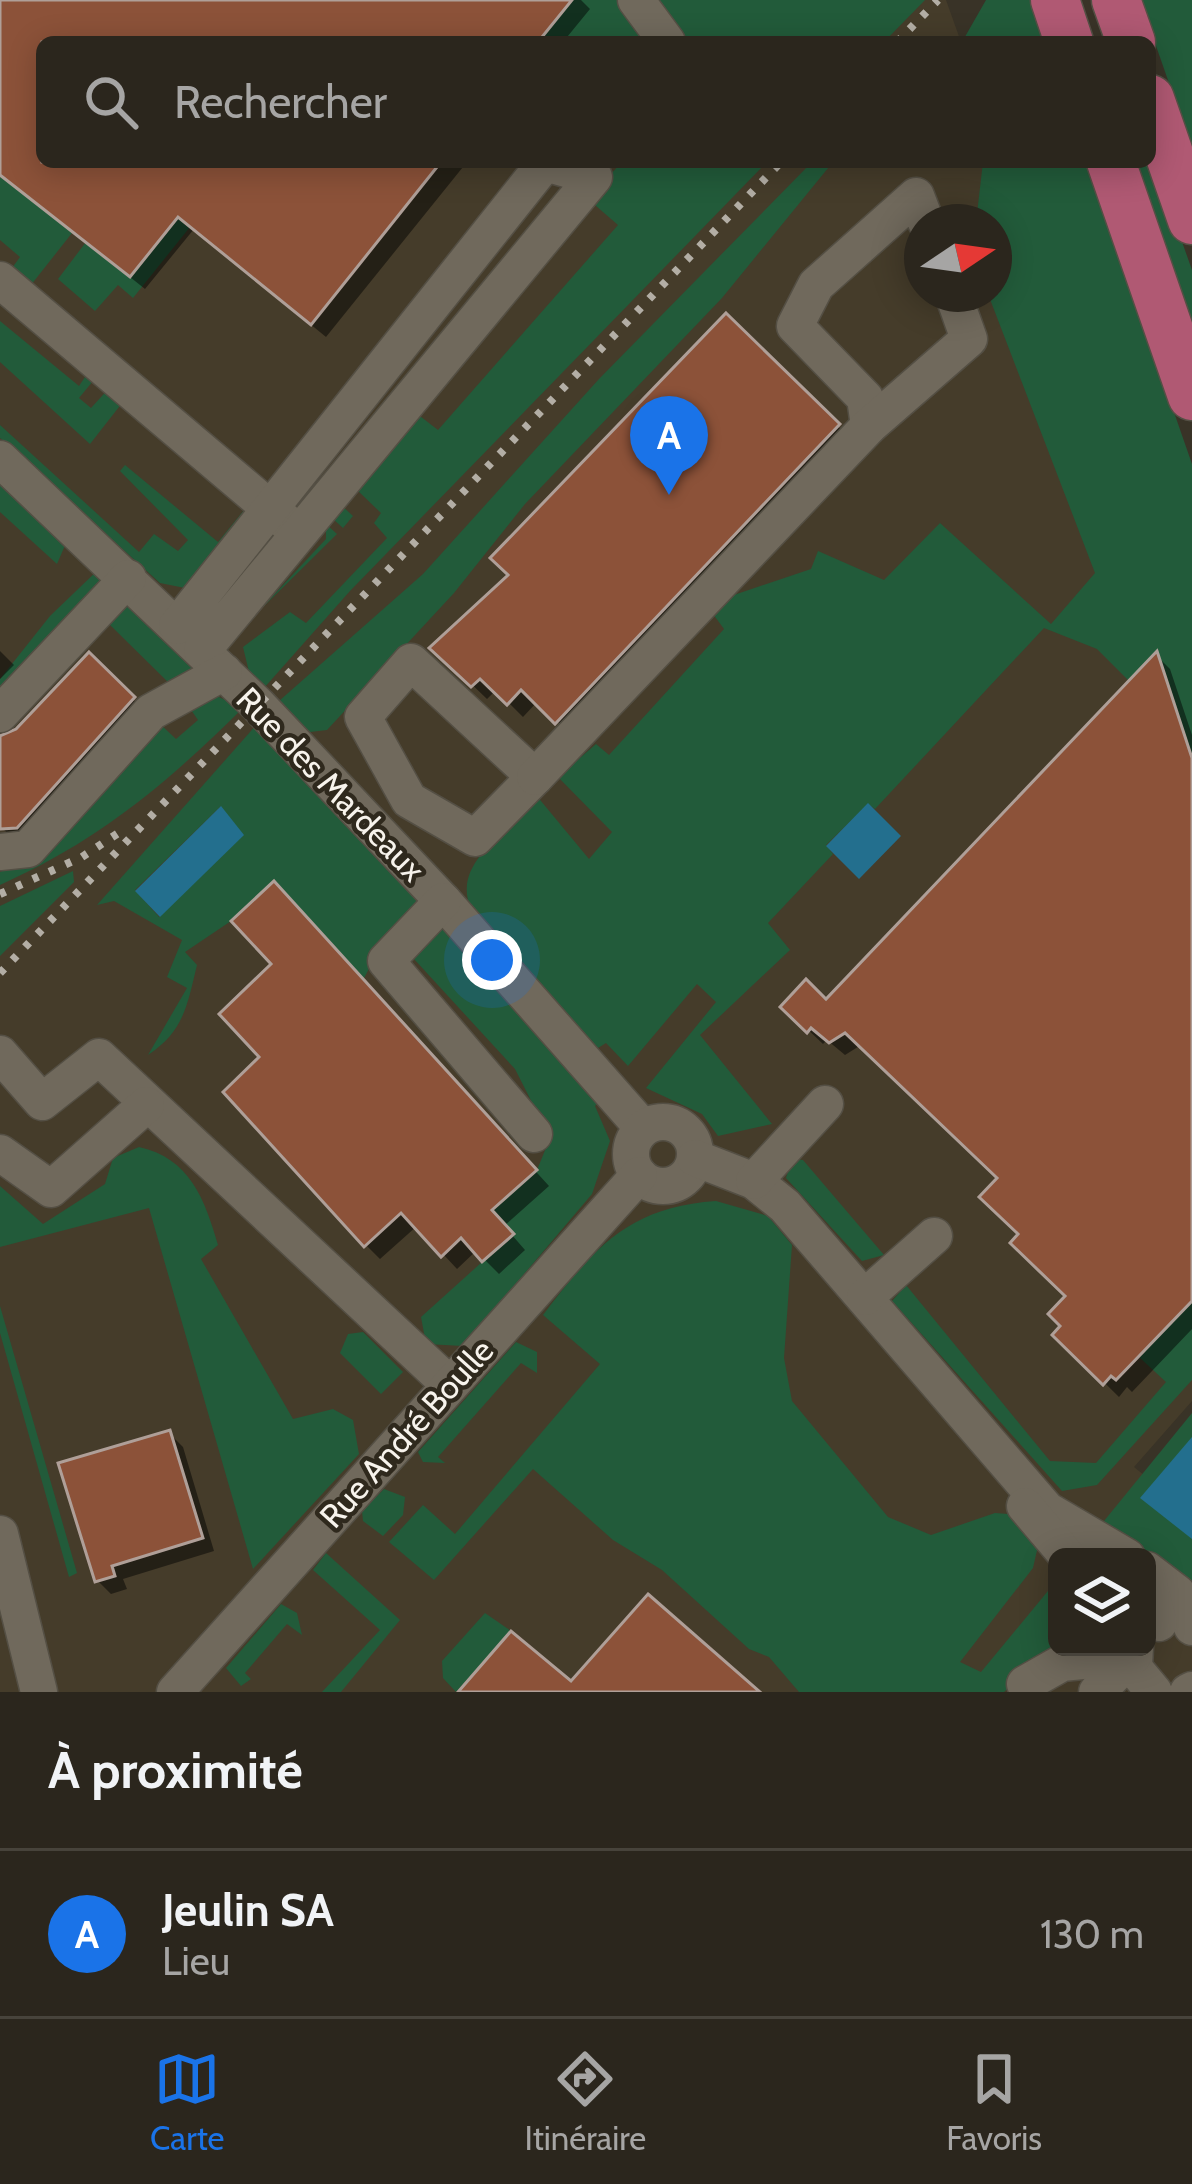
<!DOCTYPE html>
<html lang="fr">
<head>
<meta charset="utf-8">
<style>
  :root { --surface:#2b261d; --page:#37322a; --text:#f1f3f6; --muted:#a6a5a4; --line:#47433b; --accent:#1a73e8 }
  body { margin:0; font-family:Cabin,sans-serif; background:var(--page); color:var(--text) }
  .controls { position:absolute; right:36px; bottom:36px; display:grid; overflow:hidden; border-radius:18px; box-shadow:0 6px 30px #0003 }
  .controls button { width:108px; height:108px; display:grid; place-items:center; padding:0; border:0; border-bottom:3px solid var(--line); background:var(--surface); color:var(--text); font:60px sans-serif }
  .compass { position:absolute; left:904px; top:204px; width:108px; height:108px; border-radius:50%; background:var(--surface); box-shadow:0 6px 30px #0003; rotate:77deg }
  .you { position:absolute; left:492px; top:960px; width:42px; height:42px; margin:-30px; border:9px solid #fff; border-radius:50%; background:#1a73e8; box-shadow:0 0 0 18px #1a73e833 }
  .badge { display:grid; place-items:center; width:78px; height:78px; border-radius:50%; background:var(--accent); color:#fff; font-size:39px; font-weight:700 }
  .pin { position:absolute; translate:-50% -99px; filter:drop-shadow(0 3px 6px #0008) }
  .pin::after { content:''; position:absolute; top:63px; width:42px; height:36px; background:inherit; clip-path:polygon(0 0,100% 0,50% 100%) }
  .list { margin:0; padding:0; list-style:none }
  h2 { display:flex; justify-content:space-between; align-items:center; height:156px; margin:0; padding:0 48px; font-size:51px }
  h2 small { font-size:39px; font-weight:400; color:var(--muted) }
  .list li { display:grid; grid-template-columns:78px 1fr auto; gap:36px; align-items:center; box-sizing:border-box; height:168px; padding:0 48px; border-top:3px solid var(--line) }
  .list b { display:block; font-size:45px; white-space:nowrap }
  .list p { margin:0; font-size:39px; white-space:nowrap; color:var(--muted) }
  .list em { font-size:39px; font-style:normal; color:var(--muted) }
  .icon { flex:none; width:66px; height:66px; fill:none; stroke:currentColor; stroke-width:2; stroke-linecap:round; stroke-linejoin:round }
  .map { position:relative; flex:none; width:1192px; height:1692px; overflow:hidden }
  .search { position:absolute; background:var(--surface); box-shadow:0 6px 30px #0003; left:36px; right:36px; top:36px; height:132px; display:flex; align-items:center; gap:30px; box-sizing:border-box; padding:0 42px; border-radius:18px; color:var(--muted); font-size:45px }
  .sheet { height:324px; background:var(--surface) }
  nav { display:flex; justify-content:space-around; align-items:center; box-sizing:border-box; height:168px; border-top:3px solid var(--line); background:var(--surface); font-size:33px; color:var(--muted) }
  nav a { display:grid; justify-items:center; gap:6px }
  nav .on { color:var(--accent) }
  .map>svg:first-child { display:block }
</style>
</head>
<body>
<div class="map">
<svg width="1192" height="1692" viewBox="0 0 1192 1692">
  <rect width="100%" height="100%" fill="#393327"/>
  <path fill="#453c2a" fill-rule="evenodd" d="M0,0H946L961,42H42V162H1005L1192,681V1401L1134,1467L1192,1514V1692H0ZM922,222H994V294H922ZM1057,1557H1147V1647H1057Z"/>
  <g fill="#225b3a" fill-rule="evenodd">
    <polygon points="572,0 619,0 650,42 538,42"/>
    <polygon points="649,0 925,0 884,42 678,42"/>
    <polygon points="986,0 1030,0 1045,42 962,42"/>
    <polygon points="1140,0 1192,0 1192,149"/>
    <polygon points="1150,151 1192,270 1192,350 1128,162 1150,162"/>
    <path d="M622,162H767L350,591L264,688L250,676L243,647L290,612L306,623L387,538L374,523L381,513L355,488L340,504L353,516L343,528L332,518C340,479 382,432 416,413L438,430L618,225L588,199Z"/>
    <polygon points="812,162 833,162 722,298 525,504 454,593 327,730 310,732 279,701 423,574 599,379"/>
    <path d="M983,162H1087L1192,464V758L1157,652L1128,680L1097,649L1044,628L875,809L868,804L826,845L833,854L768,923L790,950L700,1035L772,1124L718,1136L702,1114L646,1088L716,1002L697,984L628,1066L606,1043L598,1048L471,909C450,860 512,834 536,795L589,859L612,832L558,777L596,744L609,755L724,629L713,614L728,597L811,569L818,551L884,580L940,523L1051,624L1095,573L988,294H994V222H976Z"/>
    <polygon points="0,175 72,233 27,290 7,275 20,257 0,240"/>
    <polygon points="178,217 190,227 133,298 118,285 95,311 58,279 86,242 130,277"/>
    <polygon points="0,321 79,386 91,368 98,375 79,398 91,408 112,385 126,398 90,444 0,362"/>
    <polygon points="0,425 139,552 154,534 178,551 188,540 120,471 125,465 218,542 253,499 259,506 185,588 160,583 0,438"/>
    <polygon points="0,476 66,543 57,564 0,512"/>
    <polygon points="326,524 337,534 255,615 326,539"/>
    <polygon points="99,569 108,577 0,688 0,679 50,616"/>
    <polygon points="135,603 196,662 196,673 173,687 105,620 118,608"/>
    <path d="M210,693L243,708C166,784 100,840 0,885V872L39,855L159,723L176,739L198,720L187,704Z"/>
    <path d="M258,723L417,894L418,905L387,935L363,980L273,882L231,921L185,952L197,965C187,1006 184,1031 148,1055L187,988L167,977L182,940L114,901L97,905ZM221,806L160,917H159L135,890Z"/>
    <polygon points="73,871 74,882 0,956 0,906"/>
    <polygon points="443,922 600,1101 595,1106 610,1141 592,1194 463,1346 426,1344 421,1317 513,1234 492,1210 537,1170 550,1138 515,1069 414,959 413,948"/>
    <path d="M139,1147C190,1158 205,1200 218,1245L201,1259L293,1419L333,1409L353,1420L359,1454L253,1569L149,1208L0,1247V1186L43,1224L105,1184L113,1158Z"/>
    <polygon points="792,1159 803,1160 884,1255 862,1261 786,1178"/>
    <path d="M716,1201L768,1216L792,1245L784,1358L792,1401L888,1517L931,1535L995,1513L1020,1515L1040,1537L1033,1568L960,1662L981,1672L1057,1580V1643L1004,1692H799L769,1657L749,1649L662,1570L613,1540L533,1469L434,1580L389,1542L423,1505L455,1534L600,1364L543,1315C594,1248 628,1207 716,1201Z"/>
    <polygon points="906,1285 1050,1461 1096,1463 1166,1382 1139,1357 1192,1301 1192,1380 1097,1485 1062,1491 892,1301"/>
    <polygon points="0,1306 77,1573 69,1577 0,1333"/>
    <polygon points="363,1332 403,1372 381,1394 340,1353 348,1334"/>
    <polygon points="516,1342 537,1352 537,1373 521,1363 438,1457 445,1463 423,1462 418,1452"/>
    <polygon points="1192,1413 1192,1597 1104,1521"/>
    <polygon points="384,1489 405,1497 403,1515 383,1536 363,1521 362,1511"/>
    <polygon points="326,1553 400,1620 341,1692 322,1692 380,1630 313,1570"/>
    <polygon points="281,1604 297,1613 302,1635 287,1624 245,1673 251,1679 241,1686 226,1668"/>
    <polygon points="485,1613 511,1631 456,1692 443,1678 442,1661"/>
  </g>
  <g fill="#236f8e">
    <polygon points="868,803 901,836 859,879 826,846"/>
    <polygon points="221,806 244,835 160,917 135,891"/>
    <polygon points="1192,1437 1192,1539 1140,1498"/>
  </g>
  <g fill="#0007">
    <polygon points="0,0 581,0 590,9 563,42 42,42 42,162 467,162 326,337 194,229 145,289 0,173"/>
    <polygon points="726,317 852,440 571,735 537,702 523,717 496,690 487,699 434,648 512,575"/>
    <polygon points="0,651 14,665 0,679"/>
    <polygon points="89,656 146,712 17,842 0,826 0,737 18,732"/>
    <polygon points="1157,656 1170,669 1192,735 1192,1329 1132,1392 1127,1387 1119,1397 1056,1335 1064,1326 1069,1296 1022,1235 1001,1178 861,1045 845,1055 827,1040 823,1044 784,1007 826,1003"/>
    <polygon points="287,899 549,1186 504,1226 525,1250 499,1274 476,1251 457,1269 417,1226 380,1259 366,1245 263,1057"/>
    <polygon points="169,1433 183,1447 214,1551 123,1579 127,1589 111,1594 97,1580"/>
  </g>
  <g fill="#8c5239" stroke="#af9f98" stroke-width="3">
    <polygon points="0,0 572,0 538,42 42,42 42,162 441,162 311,325 178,217 130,277 0,175"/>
    <polygon points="726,313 840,424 555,724 521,690 507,705 480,679 471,687 429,648 508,575 490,558"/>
    <polygon points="1157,651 1192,758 1192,1301 1116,1380 1111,1376 1103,1385 1052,1335 1060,1326 1048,1314 1065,1296 1010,1243 1018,1234 979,1197 997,1178 845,1033 829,1043 811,1028 807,1033 780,1007 806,979 826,999"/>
    <polygon points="89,652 135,697 17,828 0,829 0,736 16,729"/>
    <polygon points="274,881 537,1170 492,1210 514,1234 482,1262 461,1238 441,1257 401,1213 364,1247 223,1092 259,1057 219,1014 271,964 231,921"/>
    <polygon points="170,1430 203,1538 112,1566 115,1576 95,1582 58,1463"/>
    <polygon points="648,1594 760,1692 458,1692 511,1631 571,1681"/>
  </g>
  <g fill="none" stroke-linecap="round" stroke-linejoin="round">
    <defs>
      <g id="minor">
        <polyline points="636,0 667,42"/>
        <polyline points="0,280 286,522"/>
        <polyline points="869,426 865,398 795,326 816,285 916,196 926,222"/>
        <polyline points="0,459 258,705 443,901 643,1128"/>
        <polyline points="177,626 545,163 594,177 202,651"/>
        <polygon points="411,662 535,777 475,838 409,800 363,717"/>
        <polyline points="0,714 128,578"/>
        <polyline points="535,777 869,426 969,339 953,294"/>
        <polyline points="0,852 28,849 151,712 224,672"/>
        <polyline points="443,901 386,961 534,1134"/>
        <polyline points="0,1054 42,1102 99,1057 449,1384"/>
        <circle cx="663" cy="1154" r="32"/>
        <polyline points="0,1153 51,1189 146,1105"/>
        <polyline points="695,1158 754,1181 785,1206 1047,1510 1127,1557"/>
        <polyline points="754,1181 825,1104"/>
        <polyline points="865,1297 934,1236"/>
        <polyline points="1025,1506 1068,1557"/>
        <polyline points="0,1534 39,1692"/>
        <polyline points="1147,1570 1177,1593 1192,1627"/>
        <polyline points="1147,1577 1159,1623"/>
        <polyline points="1135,1647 1134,1668 1154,1692"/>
        <polyline points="1025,1684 1062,1663 1133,1656"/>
        <polyline points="175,1692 639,1175"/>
        <polyline points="1097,1692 1133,1656"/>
        <polyline points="1188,1692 1192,1690"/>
      </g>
      <g id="major">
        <polyline points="1055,0 1069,42"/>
        <polyline points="1116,0 1131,42"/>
        <polyline points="1150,99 1192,220"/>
        <polyline points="1111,162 1192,396"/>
      </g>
    </defs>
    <use href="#minor" stroke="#544f44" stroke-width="39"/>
    <use href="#major" stroke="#544f44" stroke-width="51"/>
    <use href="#minor" stroke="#70695c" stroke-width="36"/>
    <use href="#major" stroke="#b05973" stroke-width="48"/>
    <g stroke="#b3aea5" stroke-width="8" stroke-dasharray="6 12" stroke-linecap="butt">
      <polyline points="897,42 938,0"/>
      <polyline points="0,894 82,857 126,828"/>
      <polyline points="0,973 781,162"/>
    </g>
  </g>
  <g text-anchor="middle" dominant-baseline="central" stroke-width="9" stroke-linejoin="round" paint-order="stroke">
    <g font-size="33" fill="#f7f3ec" stroke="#2f291d">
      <text transform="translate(331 784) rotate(46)">Rue des Mardeaux</text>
      <text transform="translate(406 1433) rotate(-48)">Rue André Boulle</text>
    </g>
  </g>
</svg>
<div class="controls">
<button><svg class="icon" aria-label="layers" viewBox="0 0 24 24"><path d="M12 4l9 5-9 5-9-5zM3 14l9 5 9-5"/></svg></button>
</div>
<svg class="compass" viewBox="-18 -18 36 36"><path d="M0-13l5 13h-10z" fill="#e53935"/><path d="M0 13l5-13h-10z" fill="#a6a5a4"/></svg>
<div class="you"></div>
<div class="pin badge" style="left:669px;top:495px">A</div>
<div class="search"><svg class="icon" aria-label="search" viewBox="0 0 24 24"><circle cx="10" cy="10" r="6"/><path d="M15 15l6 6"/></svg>Rechercher</div>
</div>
<section class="sheet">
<h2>À proximité<small></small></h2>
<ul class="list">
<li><span class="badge">A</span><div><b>Jeulin SA</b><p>Lieu</p></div><em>130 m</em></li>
</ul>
</section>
<nav>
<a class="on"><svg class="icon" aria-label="map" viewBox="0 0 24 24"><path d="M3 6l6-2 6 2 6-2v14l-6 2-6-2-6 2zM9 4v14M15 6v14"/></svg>Carte</a>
<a><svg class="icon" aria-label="directions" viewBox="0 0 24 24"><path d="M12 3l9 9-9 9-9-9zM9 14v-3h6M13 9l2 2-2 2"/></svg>Itinéraire</a>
<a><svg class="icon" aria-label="saved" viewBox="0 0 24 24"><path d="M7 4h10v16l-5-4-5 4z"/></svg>Favoris</a>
</nav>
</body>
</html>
